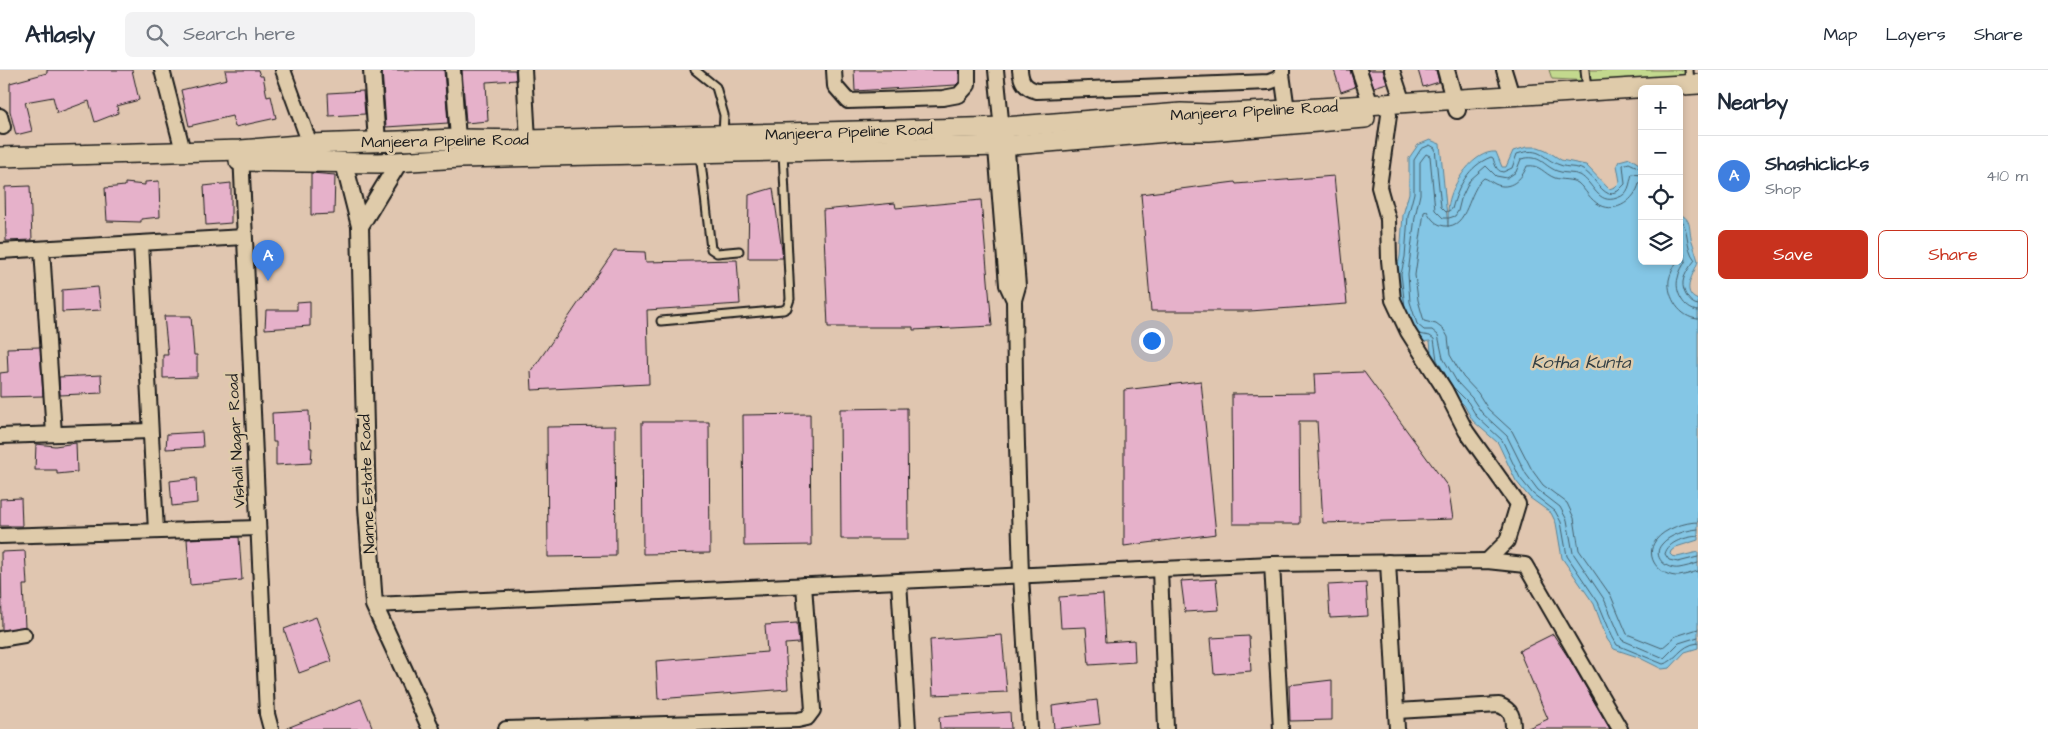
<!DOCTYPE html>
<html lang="en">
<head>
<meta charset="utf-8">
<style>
  :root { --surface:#fff; --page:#f2f2f3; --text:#1f2937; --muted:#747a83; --line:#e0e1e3; --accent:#c8321e }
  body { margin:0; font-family:"Architects Daughter",sans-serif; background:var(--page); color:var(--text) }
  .controls { position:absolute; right:15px; top:15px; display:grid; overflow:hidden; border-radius:8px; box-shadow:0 2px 8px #0003 }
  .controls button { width:45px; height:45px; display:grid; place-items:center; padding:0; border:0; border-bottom:1px solid var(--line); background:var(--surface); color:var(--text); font:25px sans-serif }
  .you { position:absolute; left:1151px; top:270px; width:18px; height:18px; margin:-12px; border:4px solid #fff; border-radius:50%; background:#1a73e8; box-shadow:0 0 0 8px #1a73e833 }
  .badge { display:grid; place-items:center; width:32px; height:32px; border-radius:50%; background:var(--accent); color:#fff; font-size:16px; font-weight:700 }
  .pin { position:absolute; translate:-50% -41px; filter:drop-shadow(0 1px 2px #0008) }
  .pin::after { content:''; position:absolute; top:26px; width:18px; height:15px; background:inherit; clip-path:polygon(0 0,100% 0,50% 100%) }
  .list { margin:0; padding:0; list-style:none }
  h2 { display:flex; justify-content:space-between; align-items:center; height:65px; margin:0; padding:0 20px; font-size:21px }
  h2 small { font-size:16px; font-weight:400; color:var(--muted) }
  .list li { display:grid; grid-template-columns:32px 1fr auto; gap:15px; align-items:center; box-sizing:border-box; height:80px; padding:0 20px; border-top:1px solid var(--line) }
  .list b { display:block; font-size:19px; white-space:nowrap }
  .list p { margin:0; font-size:16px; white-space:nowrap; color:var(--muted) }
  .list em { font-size:16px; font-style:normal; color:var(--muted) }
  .actions { display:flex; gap:10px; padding:15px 20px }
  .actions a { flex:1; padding:11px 0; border:1px solid var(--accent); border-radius:8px; text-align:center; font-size:18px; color:var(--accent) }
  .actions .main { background:var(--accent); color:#fff }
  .icon { flex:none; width:28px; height:28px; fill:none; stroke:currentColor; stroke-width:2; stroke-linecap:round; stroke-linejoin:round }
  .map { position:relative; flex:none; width:1698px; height:659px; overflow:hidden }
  header { display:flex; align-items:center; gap:30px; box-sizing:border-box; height:70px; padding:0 25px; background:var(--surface); border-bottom:1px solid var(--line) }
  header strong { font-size:24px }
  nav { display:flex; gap:28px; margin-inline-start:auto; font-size:18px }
  .search { width:350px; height:45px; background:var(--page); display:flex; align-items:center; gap:12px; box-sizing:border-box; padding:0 18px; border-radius:8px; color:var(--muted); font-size:19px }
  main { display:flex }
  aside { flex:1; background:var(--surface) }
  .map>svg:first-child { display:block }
</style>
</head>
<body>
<header>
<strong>Atlasly</strong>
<div class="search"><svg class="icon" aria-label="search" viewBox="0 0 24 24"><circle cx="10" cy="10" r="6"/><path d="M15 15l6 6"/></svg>Search here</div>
<nav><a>Map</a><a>Layers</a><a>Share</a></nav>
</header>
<main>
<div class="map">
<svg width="1698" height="659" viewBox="0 0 1698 659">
  <rect width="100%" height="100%" fill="#e0c6b0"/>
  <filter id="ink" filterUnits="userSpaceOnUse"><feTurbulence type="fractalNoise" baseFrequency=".02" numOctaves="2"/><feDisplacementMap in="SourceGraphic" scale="10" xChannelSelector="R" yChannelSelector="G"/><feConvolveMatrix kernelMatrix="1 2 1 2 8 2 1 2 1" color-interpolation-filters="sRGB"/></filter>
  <g filter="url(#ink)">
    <polygon fill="#c3d98e" stroke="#707a55" points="1549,0 1693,0 1694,16 1552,9"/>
    <path fill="#84c6e5" stroke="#5a8295" d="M1430,70L1440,74L1448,157C1449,149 1447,141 1449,133C1452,114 1474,80 1496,82L1502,97H1506L1513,81L1527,77H1538L1546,80L1561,90L1586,95L1609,119L1615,117L1620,112L1617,95L1619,91L1630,88L1642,96V191H1679V144C1693,149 1688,160 1692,171C1694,177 1696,184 1698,191C1695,203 1679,222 1698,230V470L1676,477L1671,481L1670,484L1672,486L1677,487L1698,482V578L1685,582L1670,598L1662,599L1638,587L1614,579L1607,569L1594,534L1562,488L1556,453L1551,443L1530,428L1516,411L1498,373L1473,351L1464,335L1448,319L1432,292L1430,271L1420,272L1399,234L1396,204L1400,186L1403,145L1409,123V88L1418,75Z"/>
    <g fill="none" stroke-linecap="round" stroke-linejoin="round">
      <g stroke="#46606c" stroke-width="1">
        <path d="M1642,105L1632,104C1629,114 1630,124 1617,128C1597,135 1594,113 1580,105C1573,102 1564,104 1557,101C1542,95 1541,84 1521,89L1516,102L1507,108L1496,106L1486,96L1470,110L1461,129L1458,141L1455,146L1449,148H1443L1435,140L1430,86L1426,84L1420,92V124L1415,147L1408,204L1410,232L1417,254L1424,260H1432L1438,265L1443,288L1457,312L1472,328L1482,343L1507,366L1526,404L1538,420L1560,437L1567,450L1573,483L1604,529L1622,570L1664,588L1679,573L1698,567"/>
        <path d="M1642,113L1639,114C1635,129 1617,144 1600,135C1590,130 1586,120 1578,113C1572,109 1562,110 1555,108C1544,104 1540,94 1527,96C1522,109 1510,121 1495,114C1491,112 1488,109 1484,108C1467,121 1469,158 1445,156C1436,155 1431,149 1427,141L1424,142L1415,205L1418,230L1424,251L1436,254L1444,260L1448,267L1450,285L1463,307L1478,323L1488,339L1512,361L1532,400L1543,415L1567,433L1574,448L1579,480L1611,526L1627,564L1662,578L1676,566L1698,559"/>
        <path d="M1679,149C1691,158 1684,177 1695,190C1691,195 1684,204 1683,212C1682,221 1689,234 1698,235"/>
        <path d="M1679,158L1680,172L1686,190C1683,196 1679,201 1678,208C1674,221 1684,240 1698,241"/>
        <path d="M1677,191C1674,197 1670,204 1669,210C1667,227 1680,248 1698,249"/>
        <path d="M1405,237L1401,204L1405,187L1408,146L1414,123V90L1421,79L1430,75L1435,78L1441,137L1446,142L1452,139C1458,117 1468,96 1491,87L1493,88C1495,94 1496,101 1503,102L1512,98L1517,84C1542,76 1542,89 1560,95C1567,98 1577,96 1583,100C1594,106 1598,119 1609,124L1618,121L1625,114L1623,95L1629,93L1642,99"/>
        <polyline points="1419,264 1430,266 1434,269 1437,290 1448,309"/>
        <path d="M1453,317L1468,332L1477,347L1502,370L1520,408L1533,424L1555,441L1561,452L1567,486L1598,532L1612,566L1617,575L1663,594C1676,592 1679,575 1698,573"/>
        <path d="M1698,452C1685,452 1664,459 1656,470C1643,487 1660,507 1679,506C1685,505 1692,503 1698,501"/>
        <path d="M1698,459C1687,460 1669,465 1662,474C1651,486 1666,500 1679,498C1685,497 1692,495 1698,493"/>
        <path d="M1698,466C1687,467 1668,471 1665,484L1669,490L1678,492L1698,487"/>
      </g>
    </g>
    <g fill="#e6b1ca" stroke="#1c1c1c">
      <polygon points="47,0 132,0 139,30 117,36 118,43 95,52 89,31 57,43 53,27 25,32 32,61 16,65 10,41 10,13 47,3"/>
      <polygon points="225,0 258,0 260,6 263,6 267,27 271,26 276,48 235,57 232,46 189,56 181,20 227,9"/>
      <polygon points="382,0 444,0 448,53 386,57"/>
      <polygon points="462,0 515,0 516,10 486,12 488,51 466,53"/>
      <polygon points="854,0 959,0 959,12 956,15 855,21"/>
      <polygon points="1334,0 1350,0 1355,17 1341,22"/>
      <polygon points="1368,0 1383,0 1387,13 1374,17"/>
      <polygon points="1418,0 1436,0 1439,12 1423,17"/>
      <polygon points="363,21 365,44 329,46 328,23"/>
      <polygon points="311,103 335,105 334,144 311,145"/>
      <polygon points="1334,106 1347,234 1250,241 1151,241 1141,124 1235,112 1236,114"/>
      <polygon points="159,111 160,147 141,149 141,152 107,151 105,118 125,116 125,113 145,115 145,112"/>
      <polygon points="231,113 231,153 206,155 204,116"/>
      <polygon points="30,116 32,170 6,171 5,117"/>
      <polygon points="773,118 783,188 748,188 749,125"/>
      <polygon points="981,130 992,256 913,260 913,257 828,257 823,140 895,133 896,138"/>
      <polygon points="614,181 645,182 646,192 737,190 740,234 647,240 649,314 532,320 531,302"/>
      <polygon points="98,217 101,240 62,242 62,220"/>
      <polygon points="310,231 310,256 265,259 266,240 297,240 297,232"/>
      <polygon points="164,246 191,246 194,285 197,285 197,307 163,308 163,285 168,285"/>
      <polygon points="40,277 43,326 0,327 0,303 8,302 7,278"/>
      <polygon points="1364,302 1448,417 1453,449 1323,453 1317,351 1299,351 1300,454 1233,454 1232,324 1315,323 1314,304"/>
      <polygon points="101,305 102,323 60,325 59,307"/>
      <polygon points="1201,311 1216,464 1124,476 1124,320"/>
      <polygon points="907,338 908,469 841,469 840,339"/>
      <polygon points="309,341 310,378 312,378 311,393 276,395 276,372 273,372 272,343"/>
      <polygon points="810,344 811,475 744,476 743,345"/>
      <polygon points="642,352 709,352 710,483 643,484"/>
      <polygon points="615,356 616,486 548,487 547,357"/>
      <polygon points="202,362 203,377 166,379 167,364"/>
      <polygon points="76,373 77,402 57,404 57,400 35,400 36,374 55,376"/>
      <polygon points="196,408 197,433 172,436 170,411"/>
      <polygon points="21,428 22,456 0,456 0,429"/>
      <polygon points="239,467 242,510 190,515 187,469"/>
      <polygon points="25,481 27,515 23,515 25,557 2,560 1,482"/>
      <polygon points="1216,509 1219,540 1185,542 1181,511"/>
      <polygon points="1366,513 1368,546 1330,548 1328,515"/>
      <polygon points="1103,524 1106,572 1134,570 1135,592 1089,595 1086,557 1061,558 1059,527"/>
      <polygon points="316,547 332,591 299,603 284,559"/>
      <polygon points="797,553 799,573 785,574 788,619 658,629 656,591 767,582 765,555"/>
      <polygon points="1553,564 1570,590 1610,659 1526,659 1548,649 1519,581"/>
      <polygon points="1002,565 1007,622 933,625 930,570"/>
      <polygon points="1249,566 1251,601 1214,604 1211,568"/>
      <polygon points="1332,610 1332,650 1290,651 1289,615"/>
      <polygon points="361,629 373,659 287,659 287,658"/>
      <polygon points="1097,630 1100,654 1054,659 1052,636"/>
      <polygon points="1010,642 1011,659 940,659 939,647"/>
    </g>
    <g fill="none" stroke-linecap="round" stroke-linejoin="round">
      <defs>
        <g id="service">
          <polyline points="695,0 716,17 724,45 723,65"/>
          <polyline points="1585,0 1587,20"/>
          <polyline points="1689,0 1690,14"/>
          <polyline points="700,84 711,179 717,183 739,181"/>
          <polyline points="661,251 783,240 787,238 790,229 783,82"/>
        </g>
        <g id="minor">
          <polyline points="162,0 183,81"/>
          <polyline points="283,0 310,74"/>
          <polyline points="453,0 458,69"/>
          <polyline points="524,0 528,70"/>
          <polyline points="834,0 835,16 848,31 943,28 959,25 968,15 968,0"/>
          <polyline points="996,0 1001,50 1005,57 1018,216 1014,230 1015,310 1021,505 1030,659"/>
          <path d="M1020,0C1021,12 1025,18 1037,21L1269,12L1277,9L1282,4V0"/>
          <polyline points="1359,0 1371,35"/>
          <polyline points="1392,0 1403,33"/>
          <polyline points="1504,0 1512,26"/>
          <polyline points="1282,4 1287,40"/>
          <polyline points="1389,45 1379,117 1388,149 1389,190 1393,230 1408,262 1445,320 1466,361 1518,434 1507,471 1487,491"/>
          <polyline points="0,46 3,57"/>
          <polyline points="995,66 1007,215 1014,230"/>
          <polyline points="241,83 267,644 271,659"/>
          <polyline points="141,173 156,461"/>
          <polyline points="42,179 54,364"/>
          <polyline points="0,181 244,167"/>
          <polyline points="0,366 150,361"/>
          <polyline points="0,466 258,458"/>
          <polyline points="1388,492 1397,659"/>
          <polyline points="1272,494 1281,659"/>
          <polyline points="1160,499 1166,659"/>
          <polyline points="899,511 908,659"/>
          <polyline points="374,535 1272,494 1487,491 1525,495 1620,659"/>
          <polyline points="0,569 24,565"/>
          <path d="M1397,641L1499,635C1512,640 1513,647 1513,659"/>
          <polyline points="506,659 798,650 807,648 813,640 804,515"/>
        </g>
        <g id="tertiary">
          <polyline points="372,0 377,72"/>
          <polyline points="1446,0 1457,40"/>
          <polyline points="344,93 360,156 367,437 374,535 431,659"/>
          <polyline points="360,156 399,92"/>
        </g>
        <g id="secondary">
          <polyline points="0,87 241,80 310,74 458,69 528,70 1005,57 1181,43 1209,44 1287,40 1698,14"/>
          <polyline points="239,91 379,93 460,88 1002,76 1179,61 1209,61 1365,48"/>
        </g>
      </defs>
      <use href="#service" stroke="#1c1c1c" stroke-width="11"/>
      <use href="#minor" stroke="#1c1c1c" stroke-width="18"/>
      <use href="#tertiary" stroke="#1c1c1c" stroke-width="20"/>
      <use href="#secondary" stroke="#1c1c1c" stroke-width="22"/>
      <use href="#service" stroke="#dfcbaa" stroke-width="7"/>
      <use href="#minor" stroke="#dfcbaa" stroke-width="14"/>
      <use href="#tertiary" stroke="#dfcbaa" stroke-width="16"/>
      <use href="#secondary" stroke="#dfcbaa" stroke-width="19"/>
    </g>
  </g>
  <g text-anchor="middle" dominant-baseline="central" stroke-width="5" stroke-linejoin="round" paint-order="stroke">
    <g font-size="16" fill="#1c1c1c" stroke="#dfcbaa">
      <text transform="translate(1254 41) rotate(-3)">Manjeera Pipeline Road</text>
      <text transform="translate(849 62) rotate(-2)">Manjeera Pipeline Road</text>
      <text transform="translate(445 71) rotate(-1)">Manjeera Pipeline Road</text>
      <text transform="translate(236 371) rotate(-93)">Vishali Nagar Road</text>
      <text transform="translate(367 414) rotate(-92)">Nanne Estate Road</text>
    </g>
    <g font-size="18" font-style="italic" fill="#313e44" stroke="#dfcbaa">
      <text x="1581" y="292">Kotha Kunta</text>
    </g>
  </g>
</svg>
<div class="controls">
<button>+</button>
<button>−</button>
<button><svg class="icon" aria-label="locate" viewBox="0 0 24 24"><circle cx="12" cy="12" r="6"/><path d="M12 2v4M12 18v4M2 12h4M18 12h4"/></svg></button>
<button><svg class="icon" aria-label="layers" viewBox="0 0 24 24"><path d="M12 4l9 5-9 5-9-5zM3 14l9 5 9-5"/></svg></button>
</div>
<div class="you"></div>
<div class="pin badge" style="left:268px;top:211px;background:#3f7fe0">A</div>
</div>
<aside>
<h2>Nearby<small></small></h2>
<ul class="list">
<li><span class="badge" style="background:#3f7fe0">A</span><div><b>Shashiclicks</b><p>Shop</p></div><em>410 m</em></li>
</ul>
<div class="actions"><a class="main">Save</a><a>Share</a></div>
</aside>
</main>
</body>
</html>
